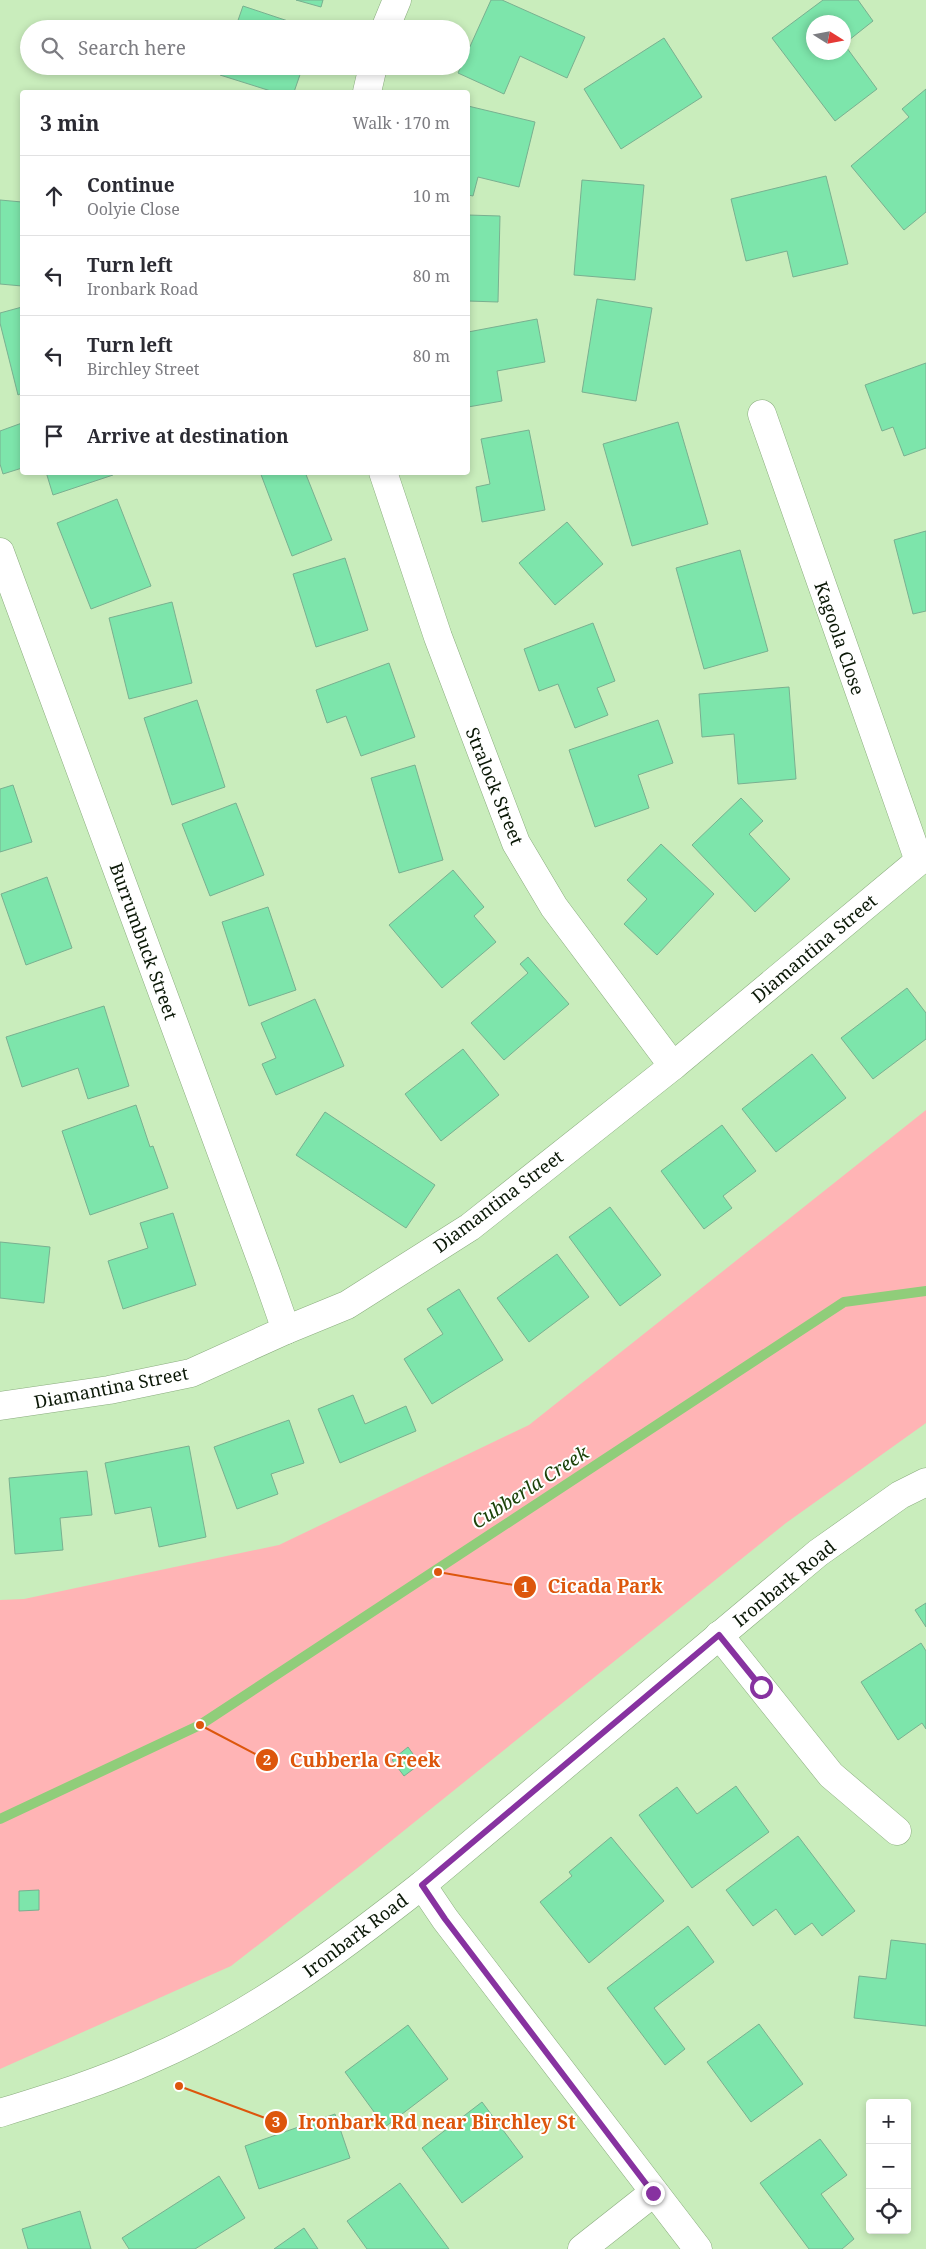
<!DOCTYPE html>
<html lang="en">
<head>
<meta charset="utf-8">
<style>
  :root { --surface:#fff; --page:#f2f2f3; --text:#2b2b33; --muted:#7c7c81; --line:#e1e1e2 }
  body { margin:0; font-family:"Noto Serif",serif; background:var(--page); color:var(--text) }
  .controls { position:absolute; right:15px; bottom:15px; display:grid; overflow:hidden; border-radius:5px; box-shadow:0 2px 8px #0003 }
  .controls button { width:45px; height:45px; display:grid; place-items:center; padding:0; border:0; border-bottom:1px solid var(--line); background:var(--surface); color:var(--text); font:25px sans-serif }
  .compass { position:absolute; left:806px; top:15px; width:45px; height:45px; border-radius:50%; background:var(--surface); box-shadow:0 2px 8px #0003; rotate:101deg }
  .stop { position:absolute; width:15px; height:15px; margin:-11px; border:4px solid #8732a0; border-radius:50%; background:#fff }
  .stop.end { background:#8732a0; border-color:#fff; box-shadow:0 1px 5px #0008 }
  .list { margin:0; padding:0; list-style:none }
  h2 { display:flex; justify-content:space-between; align-items:center; height:65px; margin:0; padding:0 20px; font-size:21px }
  h2 small { font-size:16px; font-weight:400; color:var(--muted) }
  .list li { display:grid; grid-template-columns:32px 1fr auto; gap:15px; align-items:center; box-sizing:border-box; height:80px; padding:0 20px; border-top:1px solid var(--line) }
  .list b { display:block; font-size:19px; white-space:nowrap }
  .list p { margin:0; font-size:16px; white-space:nowrap; color:var(--muted) }
  .list em { font-size:16px; font-style:normal; color:var(--muted) }
  .icon { flex:none; width:28px; height:28px; fill:none; stroke:currentColor; stroke-width:2; stroke-linecap:round; stroke-linejoin:round }
  .map { position:relative; flex:none; width:926px; height:2249px; overflow:hidden }
  .search { position:absolute; background:var(--surface); box-shadow:0 2px 8px #0003; left:20px; top:20px; width:450px; height:55px; display:flex; align-items:center; gap:12px; box-sizing:border-box; padding:0 18px; border-radius:28px; color:var(--muted); font-size:19px }
  .panel { position:absolute; background:var(--surface); box-shadow:0 2px 8px #0003; left:20px; top:90px; width:450px; height:385px; border-radius:5px }
  .map>svg:first-child { display:block }
</style>
</head>
<body>
<div class="map">
<svg width="926" height="2249" viewBox="0 0 926 2249">
  <rect width="100%" height="100%" fill="#c9edbc"/>
  <polygon fill="#ffb4b5" points="926,1110 926,1423 786,1523 360,1866 231,1966 0,2069 0,1600 24,1599 279,1545 529,1425"/>
  <g fill="none" stroke-linecap="round" stroke-linejoin="round">
    <polyline stroke="#90cd7a" stroke-width="10" points="0,1819 200,1725 844,1302 926,1291"/>
  </g>
  <g fill="#7de5ab" stroke="#79b090">
    <polygon points="296,0 323,0 321,7"/>
    <polygon points="491,0 502,0 585,37 567,78 520,56 504,94 458,73"/>
    <polygon points="823,0 858,0 873,21 844,44 844,22 814,22 814,52 844,52 844,44 877,89 835,121 772,38"/>
    <polygon points="243,6 312,29 235,29"/>
    <polygon points="664,38 702,97 621,149 584,89"/>
    <polygon points="223,66 303,66 294,92 274,92 220,75"/>
    <polygon points="926,89 926,212 904,230 851,166 909,117 902,109"/>
    <polygon points="468,106 535,122 519,187 478,177 473,196 468,195"/>
    <polygon points="826,176 848,264 793,277 787,251 746,261 731,199"/>
    <polygon points="582,180 644,185 635,280 574,275"/>
    <polygon points="0,200 22,202 22,286 0,284"/>
    <polygon points="468,215 500,216 498,302 468,301"/>
    <polygon points="597,299 652,308 636,401 582,392"/>
    <polygon points="22,307 22,393 18,395 0,323 0,313"/>
    <polygon points="537,319 545,362 497,371 502,401 468,407 468,332"/>
    <polygon points="926,363 926,448 904,456 893,427 882,431 865,385"/>
    <polygon points="678,422 708,524 632,546 603,444"/>
    <polygon points="22,423 22,468 3,474 0,464 0,431"/>
    <polygon points="529,430 545,510 482,522 476,487 490,484 481,439"/>
    <polygon points="46,472 112,472 113,475 53,495"/>
    <polygon points="260,472 305,472 332,540 292,556"/>
    <polygon points="117,499 151,586 91,609 57,523"/>
    <polygon points="567,522 603,564 555,605 519,563"/>
    <polygon points="926,531 926,611 913,614 894,540"/>
    <polygon points="740,550 768,651 704,669 676,568"/>
    <polygon points="345,558 368,630 316,647 293,574"/>
    <polygon points="172,602 192,683 129,699 109,618"/>
    <polygon points="593,623 615,681 597,688 608,715 575,728 558,684 539,691 524,649"/>
    <polygon points="389,663 415,737 361,756 346,716 327,723 316,690"/>
    <polygon points="789,687 796,779 738,784 734,734 702,737 699,694"/>
    <polygon points="197,700 225,787 172,805 144,718"/>
    <polygon points="658,720 673,763 638,775 649,808 595,827 569,750"/>
    <polygon points="415,765 443,860 399,873 371,778"/>
    <polygon points="13,785 32,842 0,852 0,789"/>
    <polygon points="741,798 763,821 749,834 790,879 755,912 692,845"/>
    <polygon points="236,803 264,875 210,896 182,824"/>
    <polygon points="661,844 714,894 657,955 624,924 647,899 627,880"/>
    <polygon points="453,870 484,907 474,916 496,942 442,988 389,925"/>
    <polygon points="47,877 72,948 26,965 1,894"/>
    <polygon points="268,907 296,990 249,1006 222,922"/>
    <polygon points="528,957 569,1004 504,1060 471,1023 528,973 520,964"/>
    <polygon points="907,988 926,1013 926,1039 873,1079 841,1038"/>
    <polygon points="315,999 344,1066 276,1095 262,1064 276,1058 261,1023"/>
    <polygon points="104,1006 129,1086 88,1099 78,1068 22,1087 6,1037"/>
    <polygon points="463,1049 499,1095 441,1141 405,1094"/>
    <polygon points="812,1054 846,1098 776,1152 742,1109"/>
    <polygon points="136,1105 150,1147 153,1146 168,1188 90,1215 62,1131"/>
    <polygon points="325,1112 435,1185 406,1228 296,1155"/>
    <polygon points="722,1125 756,1171 723,1196 732,1208 704,1229 661,1171"/>
    <polygon points="610,1207 661,1275 620,1306 569,1237"/>
    <polygon points="173,1213 196,1285 123,1309 108,1261 148,1248 140,1223"/>
    <polygon points="0,1242 50,1247 44,1303 0,1298"/>
    <polygon points="557,1254 589,1297 529,1342 497,1298"/>
    <polygon points="459,1289 503,1360 432,1404 404,1359 443,1334 427,1309"/>
    <polygon points="353,1395 365,1424 406,1406 416,1431 340,1463 318,1409"/>
    <polygon points="289,1420 304,1463 271,1474 278,1494 237,1509 214,1447"/>
    <polygon points="189,1446 206,1537 159,1547 151,1507 115,1514 105,1463"/>
    <polygon points="87,1471 92,1515 60,1518 63,1550 15,1554 9,1478"/>
    <polygon points="926,1603 926,1627 915,1610"/>
    <polygon points="921,1643 926,1651 926,1729 922,1723 898,1740 861,1682"/>
    <polygon points="408,1747 420,1764 404,1776 392,1760"/>
    <polygon points="736,1786 769,1832 692,1888 639,1815 677,1787 697,1814"/>
    <polygon points="798,1836 855,1911 822,1936 812,1923 795,1935 776,1909 753,1926 726,1890"/>
    <polygon points="611,1837 664,1901 589,1963 540,1902 572,1876 569,1872"/>
    <polygon points="39,1890 39,1910 19,1911 19,1891"/>
    <polygon points="688,1926 714,1962 654,2008 685,2049 665,2065 607,1988"/>
    <polygon points="891,1940 926,1944 926,2026 854,2018 859,1976 886,1979"/>
    <polygon points="759,2024 803,2084 751,2122 707,2062"/>
    <polygon points="408,2025 448,2079 385,2127 345,2072"/>
    <polygon points="482,2102 523,2157 462,2203 422,2148"/>
    <polygon points="335,2114 350,2158 259,2189 245,2146"/>
    <polygon points="820,2139 847,2175 821,2194 854,2239 842,2249 809,2249 760,2183"/>
    <polygon points="219,2176 245,2218 195,2249 129,2249 122,2238"/>
    <polygon points="400,2183 449,2249 367,2249 347,2221"/>
    <polygon points="80,2211 91,2249 28,2249 22,2229"/>
    <polygon points="304,2228 318,2249 274,2249"/>
  </g>
  <g fill="none" stroke-linecap="round" stroke-linejoin="round">
    <defs>
      <g id="minor">
        <polyline points="385,29 397,0"/>
        <polyline points="367,92 373,66"/>
        <polyline points="762,414 919,861"/>
        <polyline points="383,472 438,637 516,843 554,907 673,1066"/>
        <polyline points="0,552 266,1273 286,1330"/>
        <polyline points="0,1406 109,1390 191,1373 286,1330 347,1305 470,1227 673,1066 919,861 926,859"/>
        <polyline points="719,1635 831,1775 897,1831"/>
        <path d="M0,2113C52,2097 104,2081 154,2058C253,2015 338,1951 422,1885L818,1553L900,1495L926,1482"/>
        <polyline points="582,2249 653,2193"/>
      </g>
      <polyline id="tertiary" points="422,1885 445,1919 698,2249"/>
    </defs>
    <use href="#minor" stroke="#8aac7e" stroke-width="29"/>
    <use href="#tertiary" stroke="#8aac7e" stroke-width="29"/>
    <use href="#minor" stroke="#fff" stroke-width="28"/>
    <use href="#tertiary" stroke="#fff" stroke-width="28"/>
  </g>
  <g fill="none" stroke-linecap="round" stroke-linejoin="round">
    <polyline stroke="#8732a0" stroke-width="6" points="653,2193 445,1919 422,1885 719,1635 761,1687"/>
  </g>
  <g text-anchor="middle" dominant-baseline="central" stroke-width="4" stroke-linejoin="round" paint-order="stroke">
    <g font-size="18" fill="#0b1807" stroke="#fff">
      <text transform="translate(840 638) rotate(71)">Kagoola Close</text>
      <text transform="translate(495 786) rotate(68)">Stralock Street</text>
      <text transform="translate(144 941) rotate(70)">Burrumbuck Street</text>
      <text transform="translate(814 948) rotate(-40)">Diamantina Street</text>
      <text transform="translate(498 1201) rotate(-37)">Diamantina Street</text>
      <text transform="translate(111 1387) rotate(-11)">Diamantina Street</text>
      <text transform="translate(784 1583) rotate(-39)">Ironbark Road</text>
      <text transform="translate(355 1935) rotate(-37)">Ironbark Road</text>
    </g>
    <g font-size="19" font-style="italic" fill="#1d430a" stroke="#fff">
      <text transform="translate(530 1487) rotate(-33)">Cubberla Creek</text>
    </g>
  </g>
  <path fill="none" stroke="#dd560c" stroke-width="2" d="M438 1572L525 1587M200 1725L267 1760M179 2086L276 2122"/>
  <g fill="#dd560c" stroke="#fff" stroke-width="2">
    <circle cx="438" cy="1572" r="5"/>
    <circle cx="200" cy="1725" r="5"/>
    <circle cx="179" cy="2086" r="5"/>
    <circle cx="525" cy="1587" r="12"/>
    <circle cx="267" cy="1760" r="12"/>
    <circle cx="276" cy="2122" r="12"/>
  </g>
  <g font-size="15" text-anchor="middle" font-weight="bold" fill="#fff">
    <text x="525" y="1592">1</text>
    <text x="267" y="1765">2</text>
    <text x="276" y="2127">3</text>
  </g>
  <g font-size="19" text-anchor="middle" font-weight="bold" fill="#dd560c" stroke="#fff" stroke-width="4" stroke-linejoin="round" paint-order="stroke">
    <text x="605" y="1593">Cicada Park</text>
    <text x="365" y="1767">Cubberla Creek</text>
    <text x="437" y="2129">Ironbark Rd near Birchley St</text>
  </g>
</svg>
<div class="controls">
<button>+</button>
<button>−</button>
<button><svg class="icon" aria-label="locate" viewBox="0 0 24 24"><circle cx="12" cy="12" r="6"/><path d="M12 2v4M12 18v4M2 12h4M18 12h4"/></svg></button>
</div>
<svg class="compass" viewBox="-18 -18 36 36"><path d="M0-13l5 13h-10z" fill="#e53935"/><path d="M0 13l5-13h-10z" fill="#7c7c81"/></svg>
<div class="stop" style="left:761px;top:1687px"></div>
<div class="stop end" style="left:653px;top:2193px"></div>
<div class="search"><svg class="icon" aria-label="search" viewBox="0 0 24 24"><circle cx="10" cy="10" r="6"/><path d="M15 15l6 6"/></svg>Search here</div>
<section class="panel">
<h2>3 min<small>Walk · 170 m</small></h2>
<ul class="list">
<li><svg class="icon" aria-label="ahead" viewBox="0 0 24 24"><path d="M12 20V5M6 11l6-6 6 6"/></svg><div><b>Continue</b><p>Oolyie Close</p></div><em>10 m</em></li>
<li><svg class="icon" aria-label="left" viewBox="0 0 24 24"><path d="M17 20v-9H6M10 6l-5 5 5 5"/></svg><div><b>Turn left</b><p>Ironbark Road</p></div><em>80 m</em></li>
<li><svg class="icon" aria-label="left" viewBox="0 0 24 24"><path d="M17 20v-9H6M10 6l-5 5 5 5"/></svg><div><b>Turn left</b><p>Birchley Street</p></div><em>80 m</em></li>
<li><svg class="icon" aria-label="arrive" viewBox="0 0 24 24"><path d="M6 21V4h12l-3 4 3 4H6"/></svg><div><b>Arrive at destination</b></div></li>
</ul>
</section>
</div>
</body>
</html>
